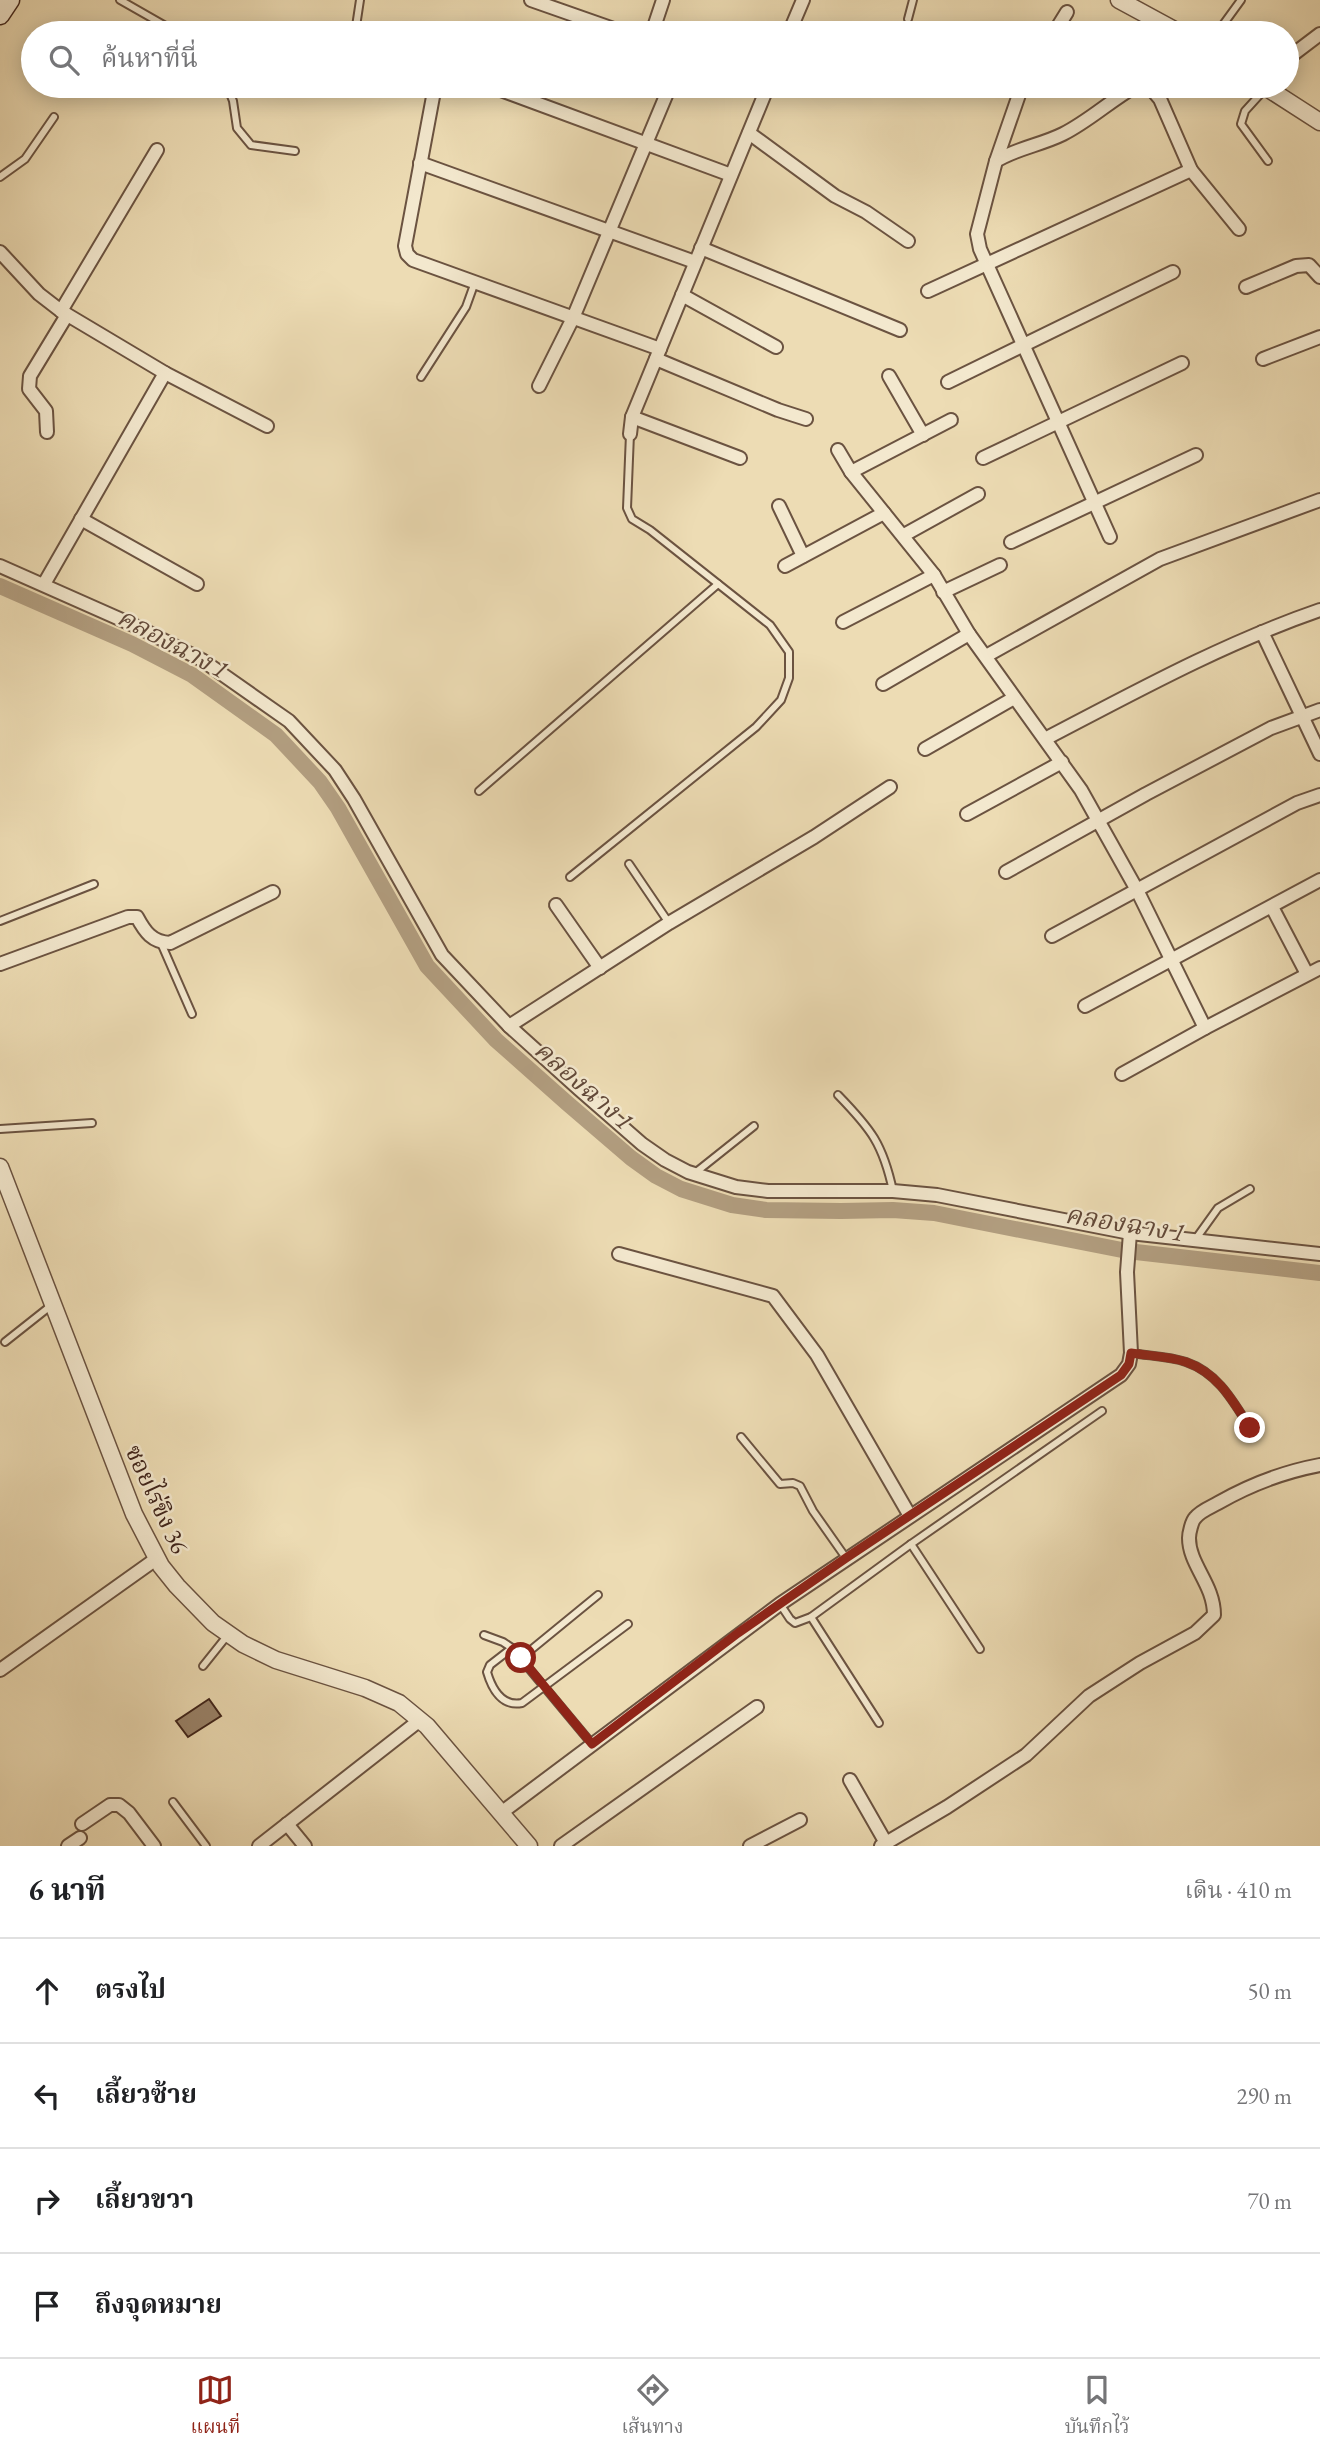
<!DOCTYPE html>
<html lang="th">
<head>
<meta charset="utf-8">
<style>
  :root { --surface:#fff; --page:#f6f6f6; --text:#202124; --muted:#757577; --line:#e0e0e0; --accent:#8f2418 }
  body { margin:0; font-family:"EB Garamond","Noto Serif Thai",serif; background:var(--page); color:var(--text) }
  .stop { position:absolute; width:21px; height:21px; margin:-16px; border:5px solid #8f2418; border-radius:50%; background:#fff }
  .stop.end { background:#8f2418; border-color:#fff; box-shadow:0 2px 7px #0008 }
  .list { margin:0; padding:0; list-style:none }
  h2 { display:flex; justify-content:space-between; align-items:center; height:91px; margin:0; padding:0 28px; font-size:30px }
  h2 small { font-size:23px; font-weight:400; color:var(--muted) }
  .list li { display:grid; grid-template-columns:46px 1fr auto; gap:21px; align-items:center; box-sizing:border-box; height:105px; padding:0 28px; border-top:2px solid var(--line) }
  .list b { display:block; font-size:26px; white-space:nowrap }
  .list em { font-size:23px; font-style:normal; color:var(--muted) }
  .icon { flex:none; width:38px; height:38px; fill:none; stroke:currentColor; stroke-width:2; stroke-linecap:round; stroke-linejoin:round }
  .map { position:relative; flex:none; width:1320px; height:1846px; overflow:hidden }
  .search { position:absolute; background:var(--surface); box-shadow:0 4px 18px #0003; left:21px; right:21px; top:21px; height:77px; display:flex; align-items:center; gap:18px; box-sizing:border-box; padding:0 24px; border-radius:38px; color:var(--muted); font-size:26px }
  .sheet { height:511px; background:var(--surface) }
  nav { display:flex; justify-content:space-around; align-items:center; box-sizing:border-box; height:98px; border-top:2px solid var(--line); background:var(--surface); font-size:19px; color:var(--muted) }
  nav a { display:grid; justify-items:center; gap:4px }
  nav .on { color:var(--accent) }
  .map>svg:first-child { display:block }
</style>
</head>
<body>
<div class="map">
<svg width="1320" height="1846" viewBox="0 0 1320 1846">
  <rect width="100%" height="100%" fill="#eddcb4"/>
  <filter id="stains"><feTurbulence type="fractalNoise" baseFrequency=".00286" numOctaves="4"/><feColorMatrix values="0 0 0 0 .2 0 0 0 0 .09 0 0 0 0 .02 0 0 0 .5 -.17"/></filter>
  <radialGradient id="worn" r=".72"><stop offset=".6" stop-color="#630" stop-opacity="0"/><stop offset="1" stop-color="#630" stop-opacity=".3"/></radialGradient>
  <g fill="none" stroke-linecap="round" stroke-linejoin="round">
    <polyline stroke="#b29e80" stroke-width="16" points="0,586 132,644 192,675 276,735 320,782 338,808 427,966 496,1040 567,1103 631,1158 656,1176 681,1189 732,1205 766,1210 841,1211 893,1210 934,1213 1127,1251 1320,1273"/>
  </g>
  <polygon fill="#9a846b" stroke="#40251b" stroke-width="2" points="209,1699 221,1716 188,1737 176,1721"/>
  <g fill="none" stroke-linecap="round" stroke-linejoin="round">
    <defs>
      <g id="service">
        <polyline points="120,0 178,33"/>
        <polyline points="908,19 913,0"/>
        <polyline points="355,33 360,0"/>
        <polyline points="1217,33 1241,0"/>
        <polyline points="227,86 233,101 237,128 251,145 295,151"/>
        <polyline points="1265,89 1245,111 1241,124 1268,161"/>
        <polyline points="0,177 25,159 54,117"/>
        <polyline points="421,377 466,307 475,282"/>
        <polyline points="479,791 718,584"/>
        <polyline points="629,864 669,923"/>
        <polyline points="570,877 756,727 781,700 789,678 789,652 770,625 650,530 632,519 627,508 630,434"/>
        <polyline points="0,921 94,884"/>
        <polyline points="161,943 192,1014"/>
        <path d="M838,1095C871,1129 883,1144 893,1191"/>
        <polyline points="0,1129 92,1123"/>
        <polyline points="695,1173 754,1126"/>
        <polyline points="1195,1240 1218,1208 1250,1189"/>
        <polyline points="5,1342 53,1304"/>
        <path d="M1131,1353C1149,1356 1169,1356 1186,1362C1218,1373 1233,1401 1250,1428"/>
        <polyline points="741,1437 780,1484 793,1483 800,1486 813,1511 846,1558"/>
        <polyline points="911,1544 980,1649"/>
        <polyline points="780,1604 790,1619 795,1623 811,1617 911,1544 1102,1411"/>
        <polyline points="811,1617 879,1723"/>
        <polyline points="484,1635 503,1642 512,1648 592,1744"/>
        <path d="M512,1648L490,1665L487,1672C492,1689 502,1707 522,1703L628,1624"/>
        <polyline points="521,1658 598,1595"/>
        <polyline points="203,1666 227,1636"/>
        <polyline points="173,1802 206,1846"/>
      </g>
      <g id="minor">
        <polyline points="531,0 625,33"/>
        <polyline points="652,33 663,0"/>
        <polyline points="789,33 803,0"/>
        <polyline points="1054,33 1067,12"/>
        <polyline points="1287,59 1320,34"/>
        <polyline points="435,86 405,246 407,254 413,260 660,349"/>
        <polyline points="490,86 731,175"/>
        <polyline points="1149,86 1160,99 1191,170 1239,229"/>
        <polyline points="749,133 835,196 866,212 908,241"/>
        <polyline points="996,161 1022,86"/>
        <polyline points="420,163 695,262"/>
        <polyline points="701,248 900,330"/>
        <polyline points="0,252 39,294 61,311 165,373 44,584"/>
        <polyline points="1246,287 1296,266 1309,265 1320,277"/>
        <polyline points="928,291 1191,170"/>
        <polyline points="682,295 776,347"/>
        <polyline points="61,311 157,150"/>
        <polyline points="656,359 778,410 806,419"/>
        <polyline points="1263,359 1320,337"/>
        <polyline points="165,373 267,426"/>
        <polyline points="889,376 923,435"/>
        <polyline points="948,382 1173,272"/>
        <polyline points="539,386 573,318 670,86"/>
        <polyline points="632,417 740,458"/>
        <polyline points="47,432 46,411 29,389 30,376 67,315"/>
        <polyline points="630,434 632,417 768,86"/>
        <polyline points="838,450 851,472 934,575 969,634 1081,790 1137,890 1205,1028 1122,1074"/>
        <polyline points="983,458 1182,363"/>
        <polyline points="851,472 951,420"/>
        <polyline points="779,506 803,556"/>
        <polyline points="81,519 197,584"/>
        <polyline points="904,535 978,494"/>
        <path d="M1110,537L980,249L977,234L996,161C1017,148 1041,145 1063,134C1089,121 1111,100 1136,86"/>
        <polyline points="1011,542 1196,455"/>
        <polyline points="0,566 140,628 202,660 289,721 335,770 354,799 442,955 509,1026 579,1089 642,1144 665,1160 688,1172 736,1187 768,1191 893,1191 937,1195 1130,1233 1320,1254"/>
        <polyline points="785,566 884,513"/>
        <polyline points="943,592 1000,565"/>
        <polyline points="843,622 934,575"/>
        <polyline points="1262,632 1320,754"/>
        <polyline points="986,656 1160,559 1320,500"/>
        <polyline points="883,684 969,634"/>
        <path d="M1045,739C1135,692 1224,643 1320,610"/>
        <polyline points="925,749 1014,698"/>
        <polyline points="967,814 1062,762"/>
        <polyline points="1006,872 1146,794 1271,728 1320,710"/>
        <polyline points="556,905 600,968"/>
        <polyline points="1272,907 1307,974"/>
        <polyline points="1052,936 1297,803 1320,795"/>
        <path d="M0,964L128,917H137C145,932 152,942 170,943L273,892"/>
        <polyline points="1085,1006 1320,880"/>
        <polyline points="509,1026 669,923 814,837 890,787"/>
        <polyline points="1205,1028 1320,968"/>
        <polyline points="619,1254 773,1296 817,1355 910,1516"/>
        <polyline points="0,1670 156,1559"/>
        <polyline points="850,1780 886,1843"/>
        <polyline points="501,1813 780,1604 1121,1375 1129,1364 1131,1353 1127,1272 1130,1233"/>
        <polyline points="82,1824 110,1805 119,1805 129,1813 154,1846"/>
        <polyline points="287,1824 305,1846"/>
        <polyline points="68,1846 80,1838"/>
        <polyline points="259,1846 420,1720"/>
        <polyline points="561,1846 757,1707"/>
        <polyline points="750,1846 800,1820"/>
        <path d="M881,1846L947,1807L1026,1755L1089,1696L1140,1663L1195,1633L1214,1615C1214,1584 1189,1565 1189,1538C1189,1533 1192,1521 1195,1518C1200,1511 1211,1507 1218,1503C1251,1484 1283,1472 1320,1465"/>
      </g>
      <g id="tertiary">
        <polyline points="1119,0 1180,33"/>
        <polyline points="1264,86 1320,122"/>
        <polyline points="0,1167 134,1514 161,1566 177,1586 213,1623 243,1644 276,1660 365,1688 399,1703 427,1726 529,1846"/>
      </g>
      <polyline id="secondary" points="0,15 10,0"/>
    </defs>
    <use href="#service" stroke="#6b5341" stroke-width="10"/>
    <use href="#minor" stroke="#6b5341" stroke-width="16"/>
    <use href="#tertiary" stroke="#6b5341" stroke-width="19"/>
    <use href="#secondary" stroke="#40251b" stroke-width="21"/>
    <use href="#service" stroke="#f3e8ce" stroke-width="6"/>
    <use href="#minor" stroke="#f3e8ce" stroke-width="12"/>
    <use href="#tertiary" stroke="#f3e8ce" stroke-width="16"/>
    <use href="#secondary" stroke="#f3e8ce" stroke-width="18"/>
  </g>
  <g fill="none" stroke-linecap="round" stroke-linejoin="round">
    <path stroke="#8f2418" stroke-width="9" d="M521,1658L592,1744L738,1633L846,1558L1121,1375L1129,1364L1131,1353C1149,1356 1169,1356 1186,1362C1218,1373 1233,1401 1250,1428"/>
  </g>
  <g text-anchor="middle" dominant-baseline="central" stroke-width="5" stroke-linejoin="round" paint-order="stroke">
    <g font-size="24" fill="#40251b" stroke="#f3e8ce">
      <text transform="translate(157 1499) rotate(65)">ซอยไร่ขิง 36</text>
    </g>
    <g font-size="26" font-style="italic" fill="#624939" stroke="#f3e8ce">
      <text transform="translate(173 643) rotate(28)">คลองฉาง 1</text>
      <text transform="translate(584 1085) rotate(41)">คลองฉาง 1</text>
      <text transform="translate(1125 1223) rotate(9)">คลองฉาง 1</text>
    </g>
  </g>
  <rect width="100%" height="100%" filter="url(#stains)"/>
  <rect width="100%" height="100%" fill="url(#worn)"/>
</svg>
<div class="stop" style="left:521px;top:1658px"></div>
<div class="stop end" style="left:1250px;top:1428px"></div>
<div class="search"><svg class="icon" aria-label="search" viewBox="0 0 24 24"><circle cx="10" cy="10" r="6"/><path d="M15 15l6 6"/></svg>ค้นหาที่นี่</div>
</div>
<section class="sheet">
<h2>6 นาที<small>เดิน · 410 m</small></h2>
<ul class="list">
<li><svg class="icon" aria-label="ahead" viewBox="0 0 24 24"><path d="M12 20V5M6 11l6-6 6 6"/></svg><div><b>ตรงไป</b></div><em>50 m</em></li>
<li><svg class="icon" aria-label="left" viewBox="0 0 24 24"><path d="M17 20v-9H6M10 6l-5 5 5 5"/></svg><div><b>เลี้ยวซ้าย</b></div><em>290 m</em></li>
<li><svg class="icon" aria-label="right" viewBox="0 0 24 24"><path d="M7 20v-9h11M14 6l5 5-5 5"/></svg><div><b>เลี้ยวขวา</b></div><em>70 m</em></li>
<li><svg class="icon" aria-label="arrive" viewBox="0 0 24 24"><path d="M6 21V4h12l-3 4 3 4H6"/></svg><div><b>ถึงจุดหมาย</b></div></li>
</ul>
</section>
<nav>
<a class="on"><svg class="icon" aria-label="map" viewBox="0 0 24 24"><path d="M3 6l6-2 6 2 6-2v14l-6 2-6-2-6 2zM9 4v14M15 6v14"/></svg>แผนที่</a>
<a><svg class="icon" aria-label="directions" viewBox="0 0 24 24"><path d="M12 3l9 9-9 9-9-9zM9 14v-3h6M13 9l2 2-2 2"/></svg>เส้นทาง</a>
<a><svg class="icon" aria-label="saved" viewBox="0 0 24 24"><path d="M7 4h10v16l-5-4-5 4z"/></svg>บันทึกไว้</a>
</nav>
</body>
</html>
